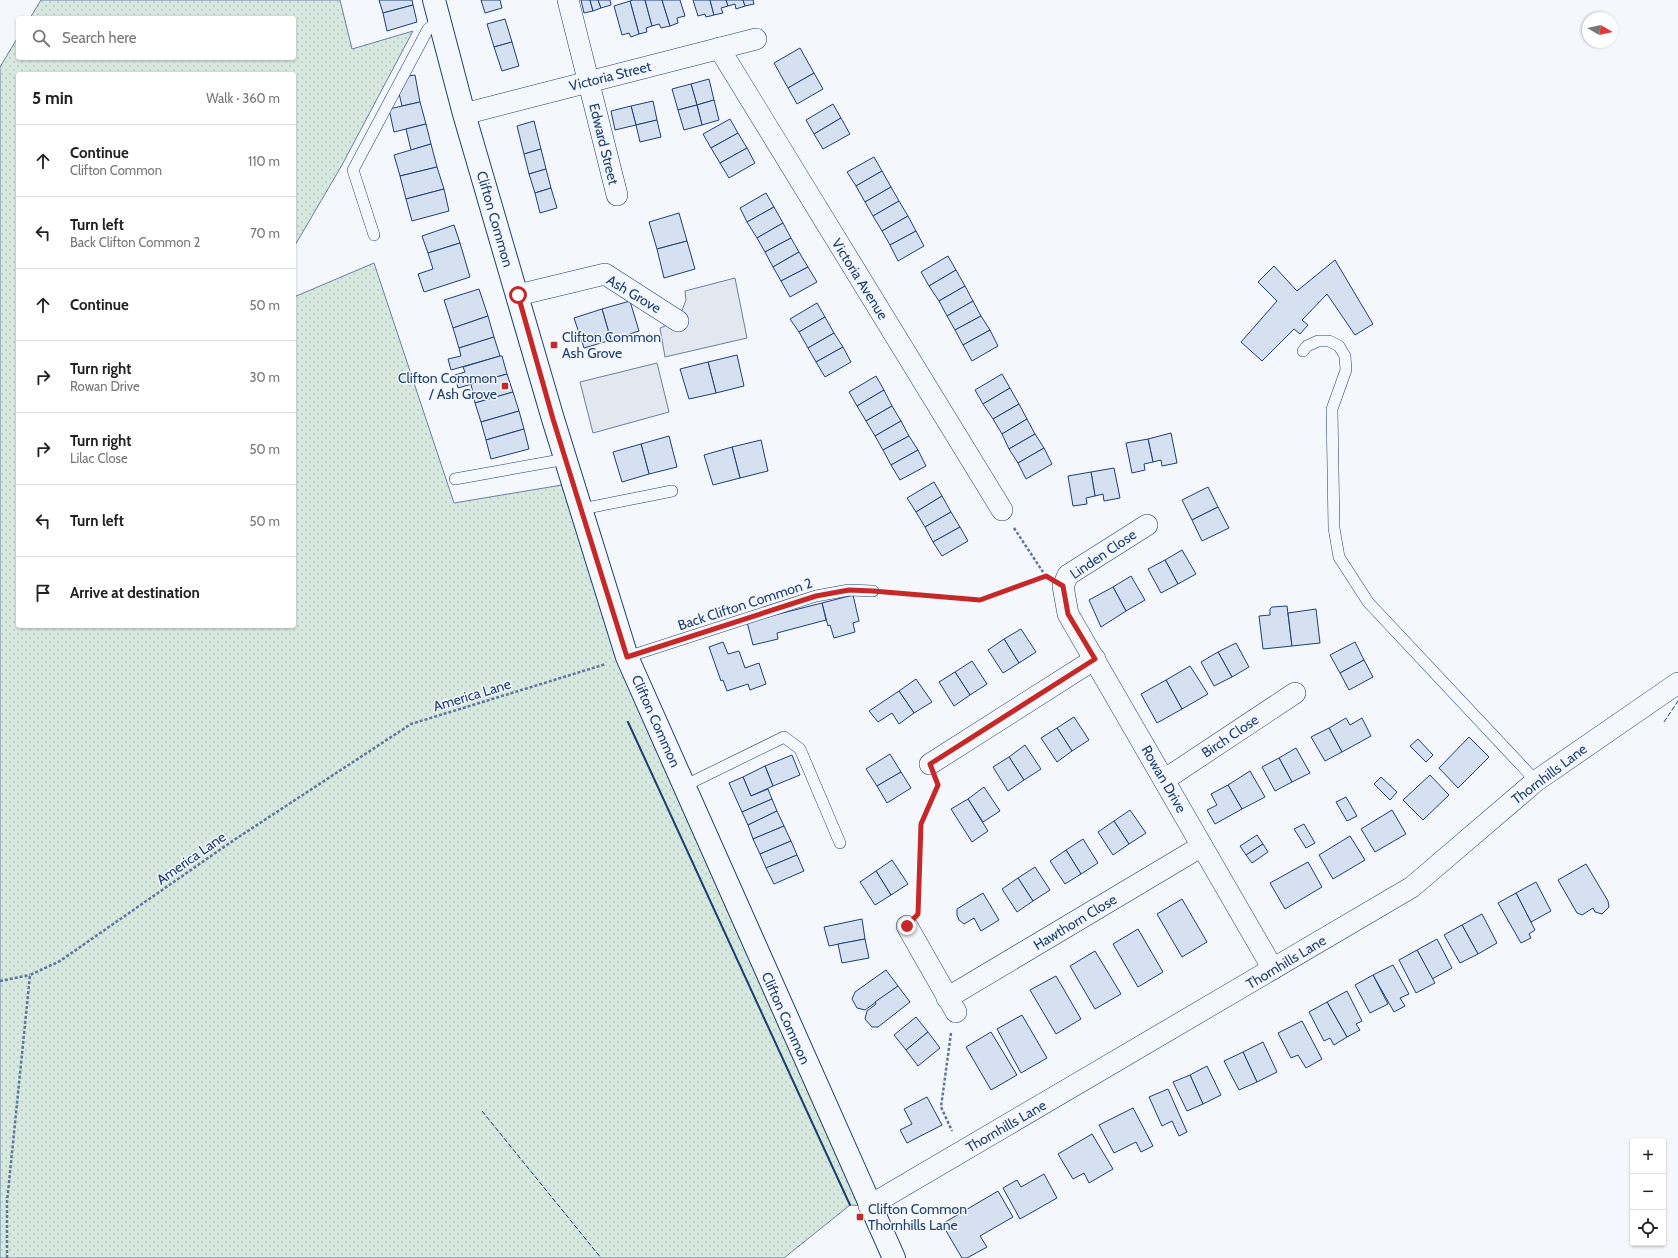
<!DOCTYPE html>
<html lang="en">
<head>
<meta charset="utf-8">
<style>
  :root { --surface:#fff; --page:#f2f2f2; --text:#222; --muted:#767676; --line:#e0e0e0 }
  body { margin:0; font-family:Cabin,sans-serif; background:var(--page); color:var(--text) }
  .controls { position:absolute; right:12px; bottom:12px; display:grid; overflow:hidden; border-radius:4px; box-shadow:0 1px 3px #0004 }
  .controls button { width:36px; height:36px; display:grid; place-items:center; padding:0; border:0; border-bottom:1px solid var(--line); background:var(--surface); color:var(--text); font:20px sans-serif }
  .compass { position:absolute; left:1582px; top:12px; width:36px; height:36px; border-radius:50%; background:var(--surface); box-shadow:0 1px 3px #0004; rotate:99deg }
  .stop { position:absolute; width:12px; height:12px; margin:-9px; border:3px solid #c62828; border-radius:50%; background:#fff }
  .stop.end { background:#c62828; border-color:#fff; box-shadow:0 1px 4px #0008 }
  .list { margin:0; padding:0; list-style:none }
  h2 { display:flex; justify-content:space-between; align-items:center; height:52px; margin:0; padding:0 16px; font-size:17px }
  h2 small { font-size:13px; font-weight:400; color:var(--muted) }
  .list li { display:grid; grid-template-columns:26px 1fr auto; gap:12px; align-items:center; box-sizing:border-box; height:72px; padding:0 16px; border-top:1px solid var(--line) }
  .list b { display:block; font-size:15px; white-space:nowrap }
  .list p { margin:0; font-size:13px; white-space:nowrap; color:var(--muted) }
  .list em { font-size:13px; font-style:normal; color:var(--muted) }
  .icon { flex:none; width:22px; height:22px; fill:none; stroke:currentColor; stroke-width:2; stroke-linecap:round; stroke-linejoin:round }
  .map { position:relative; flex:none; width:1678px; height:1258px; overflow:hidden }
  .search { position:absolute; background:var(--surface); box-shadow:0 1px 3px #0004; left:16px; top:16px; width:280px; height:44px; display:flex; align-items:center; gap:10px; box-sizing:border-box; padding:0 14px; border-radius:4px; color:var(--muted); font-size:15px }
  .panel { position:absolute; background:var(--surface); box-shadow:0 1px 3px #0004; left:16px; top:72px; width:280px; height:556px; border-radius:4px }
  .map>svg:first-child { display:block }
</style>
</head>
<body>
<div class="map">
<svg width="1678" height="1258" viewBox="0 0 1678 1258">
  <defs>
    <pattern id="grass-dots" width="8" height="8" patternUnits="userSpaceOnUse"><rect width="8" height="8" fill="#d7e8df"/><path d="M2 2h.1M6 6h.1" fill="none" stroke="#b8c8c3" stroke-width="1.8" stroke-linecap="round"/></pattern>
  </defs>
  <rect width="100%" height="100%" fill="#f4f7fb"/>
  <polygon fill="url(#grass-dots)" stroke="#687fa3" points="41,0 340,0 352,49 413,31 342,165 294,247 294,74 18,74 18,626 294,626 294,297 374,263 454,503 574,483 601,572 869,1206 850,1205 784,1258 0,1258 0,67 18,37 18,58 294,58 294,18 30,18"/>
  <g fill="#e3e8f0" stroke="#687fa3">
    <polygon points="735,278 747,338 665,357 660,328 678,321 686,300 685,291"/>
    <polygon points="657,363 669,412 593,433 580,382"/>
  </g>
  <g fill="#d5e0f0" stroke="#1d3f73">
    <polygon points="379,0 412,0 413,5 383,13"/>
    <polygon points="481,0 500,0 502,8 485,13"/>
    <polygon points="581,0 590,0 593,11 584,13"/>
    <polygon points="590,0 598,0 601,8 593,11"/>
    <polygon points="598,0 610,0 611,5 601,8"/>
    <polygon points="633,0 645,0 652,26 646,28 647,32 639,34 630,1"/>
    <polygon points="645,0 662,0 670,26 661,28 659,24 652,26"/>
    <polygon points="662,0 680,0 685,16 677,18 678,23 670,26"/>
    <polygon points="693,0 710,0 714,15 706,17 705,14 698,16"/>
    <polygon points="710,0 726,0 728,6 721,8 723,13 714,15"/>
    <polygon points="726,0 743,0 745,6 736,9 735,4 728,6"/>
    <polygon points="743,0 753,0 754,4 745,6"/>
    <polygon points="630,1 639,34 631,37 629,33 622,35 614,6"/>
    <polygon points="413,5 417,22 387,31 383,13"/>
    <polygon points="505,19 512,42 494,47 487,24"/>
    <polygon points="512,42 519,66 502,71 494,47"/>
    <polygon points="800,48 814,73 788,88 774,63"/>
    <polygon points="814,73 823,89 797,104 788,88"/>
    <polygon points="415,75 420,102 402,106 398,89 408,76"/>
    <polygon points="709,79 714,100 697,105 691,84"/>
    <polygon points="691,84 697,105 678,110 672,89"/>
    <polygon points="714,100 719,120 702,125 697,105"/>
    <polygon points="653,101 657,120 636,125 631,106"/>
    <polygon points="420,102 426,124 394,132 389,109"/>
    <polygon points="833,104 841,118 814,134 806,120"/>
    <polygon points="697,105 702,125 684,130 678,110"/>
    <polygon points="631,106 636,125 615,130 611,111"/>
    <polygon points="841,118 850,134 823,149 814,134"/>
    <polygon points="730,119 738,133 711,148 703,134"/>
    <polygon points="657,120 661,137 640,142 636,125"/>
    <polygon points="534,121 541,149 524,154 517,126"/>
    <polygon points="426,124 431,144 411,150 406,129"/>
    <polygon points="738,133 747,148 720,163 711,148"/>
    <polygon points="431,144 437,167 400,176 394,155"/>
    <polygon points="747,148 755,163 729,178 720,163"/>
    <polygon points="541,149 546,169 529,174 524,154"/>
    <polygon points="874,157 882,171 856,186 847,172"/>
    <polygon points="437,167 444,189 406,199 400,176"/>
    <polygon points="546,169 551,188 535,193 529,174"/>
    <polygon points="882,171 891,187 865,202 856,186"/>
    <polygon points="891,187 899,201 873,216 865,202"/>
    <polygon points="551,188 557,208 540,213 535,193"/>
    <polygon points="444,189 449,211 412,221 406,199"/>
    <polygon points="766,193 774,207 747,222 740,208"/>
    <polygon points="899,201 908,216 882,231 873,216"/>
    <polygon points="774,207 783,223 757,238 747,222"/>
    <polygon points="679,213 687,241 657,249 649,222"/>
    <polygon points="908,216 916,231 890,245 882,231"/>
    <polygon points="783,223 791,238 765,252 757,238"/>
    <polygon points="454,225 460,243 428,253 422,236"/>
    <polygon points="916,231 924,246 898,261 890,245"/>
    <polygon points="791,238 799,252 773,267 765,252"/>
    <polygon points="687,241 695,269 664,278 657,249"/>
    <polygon points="460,243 470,277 424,292 418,274 433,269 428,253"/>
    <polygon points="799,252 808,267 781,281 773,267"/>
    <polygon points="948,256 956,270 929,286 921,272"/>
    <polygon points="1335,260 1373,324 1355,335 1327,294 1302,320 1308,325 1300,334 1294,329 1262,361 1241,342 1277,301 1258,282 1274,266 1297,291"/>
    <polygon points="808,267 817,282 790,297 781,281"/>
    <polygon points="956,270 965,286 939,301 929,286"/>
    <polygon points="965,286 973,301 947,316 939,301"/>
    <polygon points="479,289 488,316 453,328 444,300"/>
    <polygon points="630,301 639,331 611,340 602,309"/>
    <polygon points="973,301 981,316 955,330 947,316"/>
    <polygon points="817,303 825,317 799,332 790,319"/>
    <polygon points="602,309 611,340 584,348 574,318"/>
    <polygon points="488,316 494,337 459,348 453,328"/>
    <polygon points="981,316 990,330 963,345 955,330"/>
    <polygon points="825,317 834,333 808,348 799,332"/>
    <polygon points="990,330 998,346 972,361 963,345"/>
    <polygon points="834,333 843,347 816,362 808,348"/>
    <polygon points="494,337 500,356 451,370 448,359 461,356 459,348"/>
    <polygon points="843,347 851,362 825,377 816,362"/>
    <polygon points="737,355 744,386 716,393 708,362"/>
    <polygon points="500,356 502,356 507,374 458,388 455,375 465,372 463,367"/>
    <polygon points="708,362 716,393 689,399 680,369"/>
    <polygon points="507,374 513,392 475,403 471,384"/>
    <polygon points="1002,374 1010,388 983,404 975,390"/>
    <polygon points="876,376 884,390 857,406 849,392"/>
    <polygon points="1010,388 1019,404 993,419 983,404"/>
    <polygon points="884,390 892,406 866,421 857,406"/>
    <polygon points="513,392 519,411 481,422 475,403"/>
    <polygon points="1019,404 1027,419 1002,434 993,419"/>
    <polygon points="892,406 901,421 875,436 866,421"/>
    <polygon points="519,411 524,429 486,440 481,422"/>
    <polygon points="1027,419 1035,434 1009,449 1002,434"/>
    <polygon points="901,421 909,436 883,450 875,436"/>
    <polygon points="524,429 529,449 491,459 486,440"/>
    <polygon points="1171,433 1177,463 1162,466 1161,460 1153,462 1148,439"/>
    <polygon points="1035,434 1044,448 1018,463 1009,449"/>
    <polygon points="669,436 677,467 649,474 641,444"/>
    <polygon points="909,436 918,450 891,465 883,450"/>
    <polygon points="1148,439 1153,462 1144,464 1145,470 1132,473 1126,443"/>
    <polygon points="761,440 768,471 740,478 732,447"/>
    <polygon points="641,444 649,474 622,482 613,452"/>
    <polygon points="732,447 740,478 713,485 704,455"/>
    <polygon points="1044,448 1052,464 1026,479 1018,463"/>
    <polygon points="918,450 926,466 900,480 891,465"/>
    <polygon points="1114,468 1120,498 1104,501 1103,494 1095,496 1091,472"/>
    <polygon points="1091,472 1095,496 1086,498 1087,504 1073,506 1068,476"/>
    <polygon points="934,482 942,496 916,512 907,498"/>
    <polygon points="1208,487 1218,507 1192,520 1182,500"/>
    <polygon points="942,496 951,512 925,527 916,512"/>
    <polygon points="1218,507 1229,528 1202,541 1192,520"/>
    <polygon points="951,512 960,527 933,542 925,527"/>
    <polygon points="960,527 968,541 942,556 933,542"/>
    <polygon points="1182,550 1196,574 1178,584 1165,560"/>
    <polygon points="1165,560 1178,584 1161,593 1148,569"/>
    <polygon points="1131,576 1145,600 1126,611 1113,587"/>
    <polygon points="1113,587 1126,611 1101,627 1089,600"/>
    <polygon points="853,595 859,621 853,623 855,632 834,638 830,625 828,626 822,603"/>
    <polygon points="822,603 826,620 777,633 778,639 753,645 747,622"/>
    <polygon points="1287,606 1292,646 1263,649 1259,616 1270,615 1270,609 1272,607"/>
    <polygon points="1316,609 1320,643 1292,646 1288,613"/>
    <polygon points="1021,629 1036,652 1019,663 1004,639"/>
    <polygon points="1004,639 1019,663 1003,673 988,650"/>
    <polygon points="723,642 728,654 739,651 745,668 759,663 766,684 750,690 748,684 727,691 723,680 721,681 709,647"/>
    <polygon points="1355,642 1364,660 1340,673 1330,655"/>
    <polygon points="1236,643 1249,667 1232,677 1218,652"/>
    <polygon points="1218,652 1232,677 1214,686 1201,662"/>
    <polygon points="1364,660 1373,677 1349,690 1340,673"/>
    <polygon points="972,661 987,684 970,695 955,672"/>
    <polygon points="1190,666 1208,694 1182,709 1166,680"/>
    <polygon points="955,672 970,695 954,706 939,682"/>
    <polygon points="916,679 932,702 914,713 899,691"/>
    <polygon points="1166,680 1182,709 1157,723 1141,694"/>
    <polygon points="899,691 914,713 899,724 892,713 878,722 869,711"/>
    <polygon points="1074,717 1089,740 1072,751 1057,728"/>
    <polygon points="1346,718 1350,725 1362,718 1371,736 1342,752 1329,728"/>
    <polygon points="1057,728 1072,751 1057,762 1041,738"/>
    <polygon points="1329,728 1342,752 1325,761 1311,737"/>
    <polygon points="1469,737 1489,757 1458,788 1439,768"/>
    <polygon points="1418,739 1433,755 1426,762 1410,746"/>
    <polygon points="1025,745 1041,769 1024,780 1009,757"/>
    <polygon points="1296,748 1310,773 1292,782 1279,758"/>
    <polygon points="890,754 901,772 877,786 866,769"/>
    <polygon points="792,755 800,775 773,786 765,766"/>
    <polygon points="1009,757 1024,780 1008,791 993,767"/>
    <polygon points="1279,758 1292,782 1275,791 1262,767"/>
    <polygon points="765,766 773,786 751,796 743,777"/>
    <polygon points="1250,771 1265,797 1242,809 1228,785"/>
    <polygon points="901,772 911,788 887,803 877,786"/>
    <polygon points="1430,775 1449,795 1423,820 1403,800"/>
    <polygon points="743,777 751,796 768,789 772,799 742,812 729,783"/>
    <polygon points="1381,777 1397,792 1390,800 1374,784"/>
    <polygon points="1228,785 1242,809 1215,824 1207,810 1217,805 1211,794"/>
    <polygon points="984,787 1000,811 983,822 968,799"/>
    <polygon points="1346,797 1357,816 1347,821 1336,802"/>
    <polygon points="772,799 777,811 748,825 742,812"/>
    <polygon points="968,799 988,831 972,842 951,809"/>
    <polygon points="1130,810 1146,833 1129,844 1114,821"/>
    <polygon points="1392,810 1406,834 1375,852 1361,829"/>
    <polygon points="777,811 784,826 753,839 748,825"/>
    <polygon points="1114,821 1129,844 1113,855 1098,832"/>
    <polygon points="1304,824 1315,843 1306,848 1294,829"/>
    <polygon points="784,826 791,841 760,854 753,839"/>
    <polygon points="1257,835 1263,844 1246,855 1240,846"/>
    <polygon points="1350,836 1365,860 1333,879 1319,855"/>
    <polygon points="1083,839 1098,863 1081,874 1066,850"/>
    <polygon points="791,841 797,855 766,868 760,854"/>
    <polygon points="1263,844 1268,852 1252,863 1246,855"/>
    <polygon points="1066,850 1081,874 1065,884 1050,861"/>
    <polygon points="797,855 804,871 774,884 766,868"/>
    <polygon points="892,860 908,884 891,895 876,871"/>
    <polygon points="1308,862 1322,887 1285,909 1270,883"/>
    <polygon points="1586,864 1608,901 1609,907 1602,914 1595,912 1593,908 1582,915 1577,913 1558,880"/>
    <polygon points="1035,867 1050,890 1033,901 1018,878"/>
    <polygon points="876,871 891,895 875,905 860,882"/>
    <polygon points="1018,878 1033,901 1017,912 1002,889"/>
    <polygon points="1536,882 1551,911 1531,922 1516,893"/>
    <polygon points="983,893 999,920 981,931 974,918 964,924 959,920 957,915 957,909"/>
    <polygon points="1516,893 1535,930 1529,934 1531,938 1521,943 1498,903"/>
    <polygon points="1182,899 1207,942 1182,957 1157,914"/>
    <polygon points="1482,914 1497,943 1478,954 1462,925"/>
    <polygon points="862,919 865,939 829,946 824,927"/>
    <polygon points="1462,925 1478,954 1460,963 1444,935"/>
    <polygon points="1138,929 1163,972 1138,987 1113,944"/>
    <polygon points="865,939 869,958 842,963 838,944"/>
    <polygon points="1437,939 1452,968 1432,979 1417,950"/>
    <polygon points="1417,950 1435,983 1416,993 1399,960"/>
    <polygon points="1095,951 1121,994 1095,1009 1070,966"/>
    <polygon points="1393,965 1409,994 1400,998 1405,1006 1394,1012 1373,975"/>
    <polygon points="886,970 898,986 865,1010 857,1008 852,999 855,992"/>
    <polygon points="1373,975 1388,1004 1370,1013 1355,985"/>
    <polygon points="1056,976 1081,1019 1056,1034 1030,990"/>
    <polygon points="898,986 910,1002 878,1027 872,1027 865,1019 867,1011 876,1004 875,1002"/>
    <polygon points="1347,991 1362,1021 1356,1024 1360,1030 1347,1037 1327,1002"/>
    <polygon points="1327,1002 1347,1037 1334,1045 1330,1038 1324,1041 1309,1012"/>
    <polygon points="1022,1015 1047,1058 1021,1073 997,1029"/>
    <polygon points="916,1017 928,1032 906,1050 894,1035"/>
    <polygon points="1302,1021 1322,1059 1306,1068 1298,1055 1291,1058 1278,1033"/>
    <polygon points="928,1032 940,1048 918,1066 906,1050"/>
    <polygon points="991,1032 1017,1075 991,1090 966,1047"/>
    <polygon points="1263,1042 1277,1072 1257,1082 1243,1052"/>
    <polygon points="1243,1052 1257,1082 1239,1090 1224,1061"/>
    <polygon points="1207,1066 1221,1095 1203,1104 1190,1075"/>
    <polygon points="1190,1075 1203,1104 1187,1111 1173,1082"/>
    <polygon points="1168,1089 1187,1132 1179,1136 1172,1121 1162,1126 1149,1097"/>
    <polygon points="927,1097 942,1125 907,1143 900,1130 912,1124 904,1109"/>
    <polygon points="1133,1108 1153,1146 1141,1152 1136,1142 1114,1153 1099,1125"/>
    <polygon points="1092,1134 1113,1169 1089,1183 1084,1173 1073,1179 1058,1154"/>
    <polygon points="1044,1174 1057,1198 1020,1219 1003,1188 1017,1180 1021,1187"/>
    <polygon points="998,1191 1013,1217 980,1236 987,1247 967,1258 962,1258 942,1224"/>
  </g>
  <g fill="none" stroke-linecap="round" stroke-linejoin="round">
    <defs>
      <g id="service">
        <polyline points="374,235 353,170 428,29 440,20"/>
        <polyline points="1303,351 1307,346 1318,341 1329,341 1339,346 1345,356 1346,370 1332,409 1334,528 1339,557 1368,602 1536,781"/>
        <polyline points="455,479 566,459"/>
        <polyline points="582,509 672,491"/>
        <polyline points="627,657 816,596 849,590 873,591"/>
        <polyline points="684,786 784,737 800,749 840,843"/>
      </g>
      <g id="minor">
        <polyline points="568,0 617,195"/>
        <polyline points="719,48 1002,510"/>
        <polyline points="464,114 756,39"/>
        <polyline points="518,295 605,274 678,321"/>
        <polyline points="1147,525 1068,575 1063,586 1068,614 1273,969"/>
        <polyline points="930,764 1095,659"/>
        <polyline points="1164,780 1295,693"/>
        <polyline points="907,926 956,1012"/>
        <polyline points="947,998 1202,846"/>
        <polyline points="869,1206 1412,887 1536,781 1678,683"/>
      </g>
      <polyline id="primary" points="434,0 464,114 553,419 627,657 894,1258"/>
    </defs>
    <use href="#service" stroke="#1d3f73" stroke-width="12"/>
    <use href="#minor" stroke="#1d3f73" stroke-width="22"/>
    <use href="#primary" stroke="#1d3f73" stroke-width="24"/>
    <g stroke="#5e769c" stroke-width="2.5" stroke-dasharray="3 2" stroke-linecap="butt">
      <polyline points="1014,528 1043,572"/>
      <polyline points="890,592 980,600 1043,578"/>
      <polyline points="918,906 921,824 938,785"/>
      <polyline points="0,981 30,975"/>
      <polyline points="951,1033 941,1107 952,1131"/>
      <polyline points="7,1258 7,1202 30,975 60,961 234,840 411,724 606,664"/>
    </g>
    <use href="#service" stroke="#f4f7fb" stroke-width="11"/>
    <use href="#minor" stroke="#f4f7fb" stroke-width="21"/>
    <use href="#primary" stroke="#f4f7fb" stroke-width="22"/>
    <g stroke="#1d3f73" stroke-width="1" stroke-dasharray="5 2" stroke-linecap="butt">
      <polyline points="1664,722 1678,701"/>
      <polyline points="482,1111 601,1258"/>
    </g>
    <polyline stroke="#1d3f73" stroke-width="2" points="628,722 850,1205"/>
  </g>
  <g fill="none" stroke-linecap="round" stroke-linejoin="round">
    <polyline stroke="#c62828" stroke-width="5" points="518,295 553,419 627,657 816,596 849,590 873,591 980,600 1046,576 1063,586 1068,614 1095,659 930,764 938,785 921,824 918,914 907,926"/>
  </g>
  <g fill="#c62828" stroke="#f4f7fb" stroke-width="1.5">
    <rect x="550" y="341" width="8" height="8" rx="2"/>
    <rect x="501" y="382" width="8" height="8" rx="2"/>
    <rect x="856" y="1213" width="8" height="8" rx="2"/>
  </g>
  <g text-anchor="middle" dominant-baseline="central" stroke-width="3" stroke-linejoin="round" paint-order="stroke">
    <g font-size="14" fill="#1d3f73" stroke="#f4f7fb">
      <text transform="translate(610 76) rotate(-14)">Victoria Street</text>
      <text transform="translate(604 144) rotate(76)">Edward Street</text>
      <text transform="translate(495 219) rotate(74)">Clifton Common</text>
      <text transform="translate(860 279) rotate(58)">Victoria Avenue</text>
      <text transform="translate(634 294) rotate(31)">Ash Grove</text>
      <text transform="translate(1103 554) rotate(-34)">Linden Close</text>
      <text transform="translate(745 604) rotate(-18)">Back Clifton Common 2</text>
      <text transform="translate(472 695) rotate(-17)">America Lane</text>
      <text transform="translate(656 721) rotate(66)">Clifton Common</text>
      <text transform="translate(1230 736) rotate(-34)">Birch Close</text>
      <text transform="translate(1549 774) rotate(-37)">Thornhills Lane</text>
      <text transform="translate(1164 779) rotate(60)">Rowan Drive</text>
      <text transform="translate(191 858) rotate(-35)">America Lane</text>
      <text transform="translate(1075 922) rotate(-31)">Hawthorn Close</text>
      <text transform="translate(1286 962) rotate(-31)">Thornhills Lane</text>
      <text transform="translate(786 1018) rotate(66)">Clifton Common</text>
      <text transform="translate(1006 1126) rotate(-30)">Thornhills Lane</text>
    </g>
    <g font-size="14" fill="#1d3f73" stroke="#f4f7fb" text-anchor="start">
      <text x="562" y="337">Clifton Common<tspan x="562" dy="16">Ash Grove</tspan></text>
      <text x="497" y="378" text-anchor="end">Clifton Common<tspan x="497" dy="16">/ Ash Grove</tspan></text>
      <text x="868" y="1209">Clifton Common<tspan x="868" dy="16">Thornhills Lane</tspan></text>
    </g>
  </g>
</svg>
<div class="controls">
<button>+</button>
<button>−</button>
<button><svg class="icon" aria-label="locate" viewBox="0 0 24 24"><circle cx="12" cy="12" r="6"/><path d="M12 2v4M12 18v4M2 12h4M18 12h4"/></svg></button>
</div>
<svg class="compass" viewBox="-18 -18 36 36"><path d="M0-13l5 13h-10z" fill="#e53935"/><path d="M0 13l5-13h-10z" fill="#767676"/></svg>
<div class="stop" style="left:518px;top:295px"></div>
<div class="stop end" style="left:907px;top:926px"></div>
<div class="search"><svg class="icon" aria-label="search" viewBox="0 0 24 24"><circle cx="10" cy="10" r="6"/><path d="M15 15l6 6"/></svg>Search here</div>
<section class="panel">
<h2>5 min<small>Walk · 360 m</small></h2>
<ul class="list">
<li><svg class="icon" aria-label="ahead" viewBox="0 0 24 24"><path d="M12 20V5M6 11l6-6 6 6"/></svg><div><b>Continue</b><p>Clifton Common</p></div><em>110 m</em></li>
<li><svg class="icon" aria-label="left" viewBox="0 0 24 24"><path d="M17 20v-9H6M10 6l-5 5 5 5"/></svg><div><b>Turn left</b><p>Back Clifton Common 2</p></div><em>70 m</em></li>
<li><svg class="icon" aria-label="ahead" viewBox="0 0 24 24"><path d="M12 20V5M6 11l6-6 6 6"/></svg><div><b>Continue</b></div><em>50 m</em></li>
<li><svg class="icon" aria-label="right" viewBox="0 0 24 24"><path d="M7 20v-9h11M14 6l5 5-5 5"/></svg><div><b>Turn right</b><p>Rowan Drive</p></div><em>30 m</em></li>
<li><svg class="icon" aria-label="right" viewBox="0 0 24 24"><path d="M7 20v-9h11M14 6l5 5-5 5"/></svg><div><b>Turn right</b><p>Lilac Close</p></div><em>50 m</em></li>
<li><svg class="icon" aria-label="left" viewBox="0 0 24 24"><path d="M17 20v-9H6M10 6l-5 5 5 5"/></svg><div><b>Turn left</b></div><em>50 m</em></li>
<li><svg class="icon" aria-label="arrive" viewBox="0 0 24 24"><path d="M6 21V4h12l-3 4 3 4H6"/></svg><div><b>Arrive at destination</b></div></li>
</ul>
</section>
</div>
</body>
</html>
